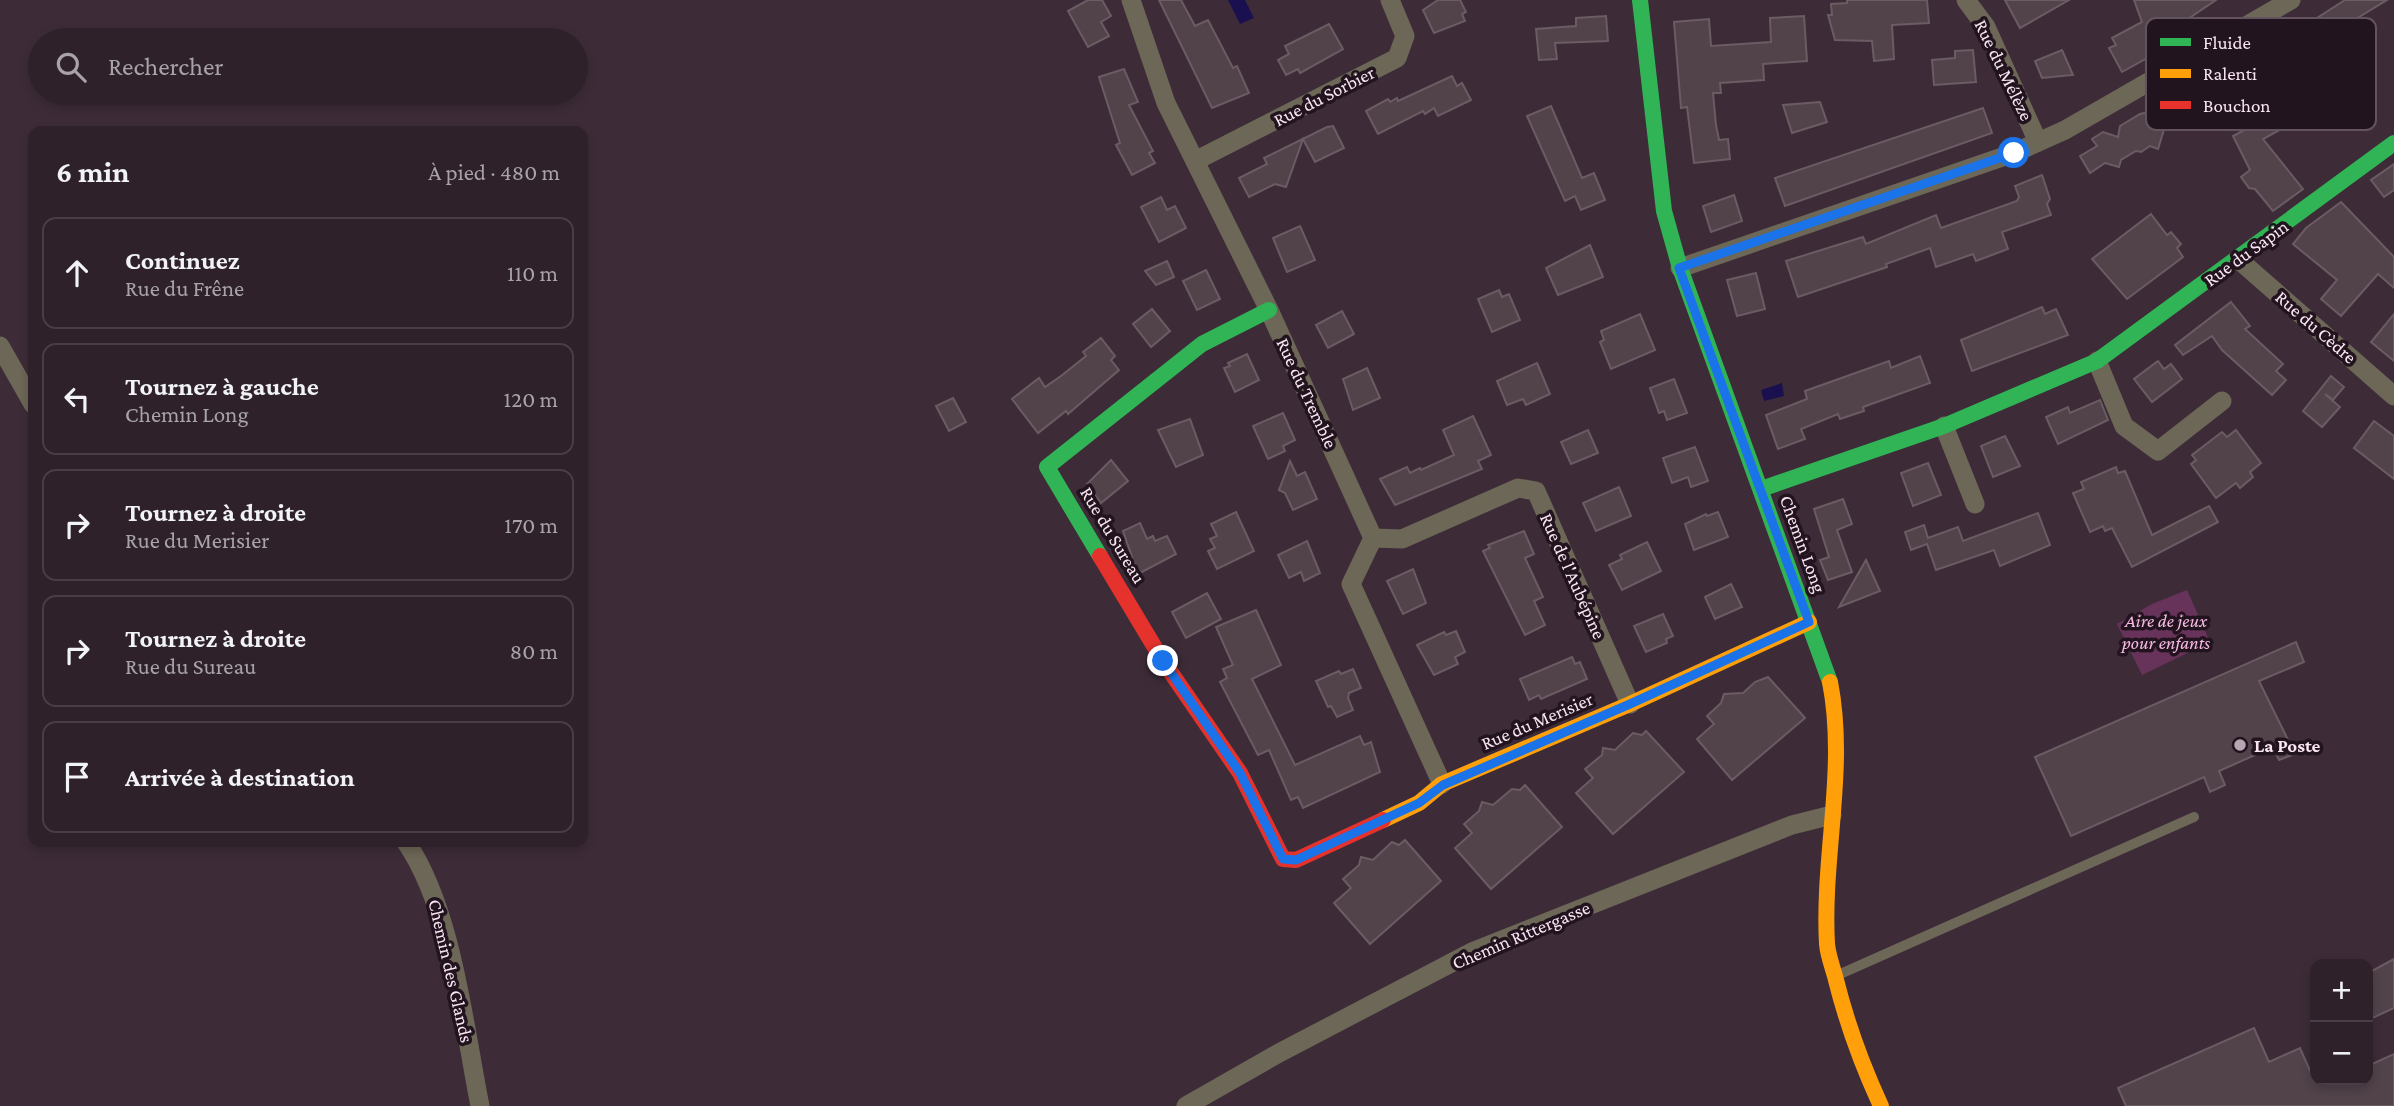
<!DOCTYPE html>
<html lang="fr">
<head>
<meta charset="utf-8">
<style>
  :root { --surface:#2e212a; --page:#362932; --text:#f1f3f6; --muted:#a7a3a8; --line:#493e47 }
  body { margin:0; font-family:"Crimson Pro",serif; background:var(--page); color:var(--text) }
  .controls { position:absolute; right:21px; bottom:21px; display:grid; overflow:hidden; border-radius:14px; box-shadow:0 4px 10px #0003 }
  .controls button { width:63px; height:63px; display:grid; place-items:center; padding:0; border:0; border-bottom:2px solid var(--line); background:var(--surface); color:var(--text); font:35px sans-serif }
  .stop { position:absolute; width:21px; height:21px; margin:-16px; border:5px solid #1a73e8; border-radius:50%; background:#fff }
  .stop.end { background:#1a73e8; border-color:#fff; box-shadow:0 2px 7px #0008 }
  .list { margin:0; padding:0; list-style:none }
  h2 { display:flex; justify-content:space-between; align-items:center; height:91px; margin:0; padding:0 28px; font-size:30px }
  h2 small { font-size:23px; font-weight:400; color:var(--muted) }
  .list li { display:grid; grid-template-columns:46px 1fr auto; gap:21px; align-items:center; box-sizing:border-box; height:112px; margin:0 14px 14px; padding:0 14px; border:2px solid var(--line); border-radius:14px }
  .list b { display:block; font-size:26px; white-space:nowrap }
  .list p { margin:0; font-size:23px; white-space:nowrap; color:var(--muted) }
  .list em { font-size:23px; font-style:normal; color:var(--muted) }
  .icon { flex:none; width:38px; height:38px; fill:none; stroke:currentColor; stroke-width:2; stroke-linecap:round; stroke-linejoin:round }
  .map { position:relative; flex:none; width:2394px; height:1106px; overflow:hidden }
  .search { position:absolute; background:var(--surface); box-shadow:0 4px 10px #0003; left:28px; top:28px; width:560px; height:77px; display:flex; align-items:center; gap:18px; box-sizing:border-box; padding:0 24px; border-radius:38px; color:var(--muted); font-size:26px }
  .panel { position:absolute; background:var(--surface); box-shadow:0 4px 10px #0003; left:28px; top:126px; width:560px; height:721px; border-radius:14px }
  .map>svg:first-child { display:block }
</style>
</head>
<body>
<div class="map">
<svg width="2394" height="1106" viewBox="0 0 2394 1106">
  <rect width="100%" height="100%" fill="#3d2c38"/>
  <polygon fill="#68335b" points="2187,590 2210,642 2142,675 2117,624 2152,604"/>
  <g fill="#1a1050">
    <polygon points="1228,0 1245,0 1254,18 1240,24"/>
    <polygon points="1782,383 1784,396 1764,401 1761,390"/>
  </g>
  <g fill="#52434b" stroke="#6b5b63" stroke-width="2">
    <polygon points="1088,0 1102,0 1111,16 1101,22 1109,36 1088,47 1068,11"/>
    <polygon points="1159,0 1181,0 1195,26 1208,20 1233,68 1237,66 1249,93 1212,108"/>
    <polygon points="1438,0 1460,0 1466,12 1462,14 1465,21 1434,33 1423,10"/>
    <polygon points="1847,0 1927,0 1929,23 1892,25 1894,59 1874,61 1872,41 1835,40 1828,15 1832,15 1831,4 1847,3"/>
    <polygon points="2005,0 2069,0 2020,28"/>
    <polygon points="2134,0 2216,0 2185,21 2192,33 2122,72 2109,48 2116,45 2112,38 2142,22"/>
    <polygon points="2345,0 2387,0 2333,33 2345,55 2323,68 2321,64 2242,97 2240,93 2204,107 2206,113 2188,120 2175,89 2230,66 2229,63 2260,46 2270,64 2299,47 2292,34"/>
    <polygon points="1606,16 1608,41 1555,43 1557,59 1539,60 1536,29 1576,26 1576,18"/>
    <polygon points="1804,16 1807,61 1763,64 1764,80 1720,83 1721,93 1713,93 1716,125 1719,140 1728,139 1730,159 1694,163 1687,107 1681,108 1674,22 1709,19 1711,46 1771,42 1770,18"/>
    <polygon points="1329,24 1343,49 1300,73 1298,69 1286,75 1278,60 1289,54 1285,46"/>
    <polygon points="1973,50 1976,82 1934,85 1932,60 1955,58 1955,51"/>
    <polygon points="2062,50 2073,75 2042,78 2035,61"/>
    <polygon points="1124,69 1138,102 1129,105 1153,151 1149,153 1155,163 1132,175 1116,145 1120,143 1099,77"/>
    <polygon points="1452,76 1457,86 1462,83 1471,100 1438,116 1434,108 1425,114 1423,111 1378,134 1366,111 1388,99 1390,102 1397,98 1398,101"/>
    <polygon points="1820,102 1827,122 1792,133 1783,105"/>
    <polygon points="1551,106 1582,178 1594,173 1605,200 1581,210 1575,196 1565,201 1527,116"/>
    <polygon points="2291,106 2298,120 2263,139 2303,189 2273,211 2255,189 2249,188 2241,177 2250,170 2233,136"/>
    <polygon points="2171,107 2158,149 2150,146 2141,152 2136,151 2121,160 2119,167 2105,163 2090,173 2080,156 2097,146 2092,139 2103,132 2118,137 2120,126 2140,114"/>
    <polygon points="1983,108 1992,133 1785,206 1775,178"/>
    <polygon points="1333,126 1344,148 1315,162 1303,139 1286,187 1275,184 1249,197 1239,178 1267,164 1264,158 1327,127"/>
    <polygon points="2394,164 2394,190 2384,197 2371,180"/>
    <polygon points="2042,175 2050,199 2047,204 2051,215 2002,232 2008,249 1976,261 1973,254 1936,267 1930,248 1886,264 1887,267 1798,297 1786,261 1863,237 1866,244 1936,215 1941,228 2017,201 2019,197 2015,186"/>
    <polygon points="1734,195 1742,221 1711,232 1703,206"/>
    <polygon points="1161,197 1167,210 1175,206 1186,228 1159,242 1141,207"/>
    <polygon points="2341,202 2394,257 2394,288 2378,274 2341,316 2321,299 2337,280 2293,244 2306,228"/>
    <polygon points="2151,214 2167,235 2171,232 2181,244 2177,248 2183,257 2127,299 2092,259"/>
    <polygon points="1300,226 1315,260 1287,272 1273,238"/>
    <polygon points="1590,245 1603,277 1558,295 1546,268"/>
    <polygon points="1167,261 1174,277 1156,285 1145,271"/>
    <polygon points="1206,270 1220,299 1197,310 1183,281"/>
    <polygon points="1756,273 1765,309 1737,316 1727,280"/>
    <polygon points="1499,290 1502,297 1509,294 1520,320 1492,332 1478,299"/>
    <polygon points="2231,302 2250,326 2245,329 2283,364 2276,371 2286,380 2272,395 2222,350 2212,336 2183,355 2175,345"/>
    <polygon points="2042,307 2045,314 2056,309 2068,335 1972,371 1961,340"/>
    <polygon points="1152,309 1170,331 1151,347 1133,324"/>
    <polygon points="1342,311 1354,334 1328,348 1316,325"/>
    <polygon points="1640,314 1655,350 1611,369 1600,342 1604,340 1601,331"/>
    <polygon points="2394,314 2394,361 2371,342"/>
    <polygon points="1101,338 1115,356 1111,360 1119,370 1068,414 1066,411 1038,433 1012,399 1039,378 1045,387 1061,376 1086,356 1083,352"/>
    <polygon points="1247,354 1259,380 1235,392 1224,368 1230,366 1228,363"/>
    <polygon points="1920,356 1930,383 1863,407 1864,411 1840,419 1838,414 1801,429 1805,439 1778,449 1766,415 1807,399 1805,391 1889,361 1891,368"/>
    <polygon points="2158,361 2164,369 2171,364 2182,379 2152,402 2134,379"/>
    <polygon points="1537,363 1550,394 1526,405 1523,399 1507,405 1497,381"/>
    <polygon points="1367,368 1380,398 1353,410 1343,379"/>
    <polygon points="2331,376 2344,387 2333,400 2325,394 2340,407 2322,427 2303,411"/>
    <polygon points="1674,379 1687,413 1667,420 1664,411 1659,413 1650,388"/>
    <polygon points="953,398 966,422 949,431 936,406"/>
    <polygon points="2100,400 2108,420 2058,444 2046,417 2068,407 2070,413"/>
    <polygon points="1283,413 1295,440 1283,446 1285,451 1268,459 1253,426"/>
    <polygon points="1473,416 1491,455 1478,461 1482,469 1395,505 1380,479 1407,467 1410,473 1420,468 1421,470 1454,455 1443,430"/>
    <polygon points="1190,419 1203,455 1176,467 1158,430"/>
    <polygon points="2374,421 2394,436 2394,479 2354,448"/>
    <polygon points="1588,430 1598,453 1571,464 1561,442"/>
    <polygon points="2236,430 2261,463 2250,472 2253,477 2240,488 2236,483 2216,498 2191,464 2196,460 2192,455 2222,432 2227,437"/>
    <polygon points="2005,436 2020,466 1993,477 1981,446"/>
    <polygon points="1695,447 1708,481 1691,487 1688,477 1672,483 1663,458"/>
    <polygon points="1111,460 1128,481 1101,503 1087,484"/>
    <polygon points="1290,461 1297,476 1305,472 1317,499 1293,510 1285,493 1279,490"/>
    <polygon points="1928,463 1941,495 1913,506 1901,473"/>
    <polygon points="2116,467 2118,473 2125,471 2152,535 2209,506 2218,522 2132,567 2112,528 2105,531 2103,526 2090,532 2073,493 2084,489 2081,482"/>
    <polygon points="1619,487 1631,516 1596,531 1583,503"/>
    <polygon points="1843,499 1852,524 1837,530 1852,572 1828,580 1820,560 1829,557 1814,509"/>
    <polygon points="1236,512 1254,551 1217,569 1208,551 1215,548 1210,539 1217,536 1211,524"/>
    <polygon points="1718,512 1728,537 1694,550 1685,524 1706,514 1707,516"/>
    <polygon points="2038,513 2050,545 2000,566 1994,550 1936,570 1927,544 1911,550 1905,532 1924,525 1928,538 1958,527 1963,541"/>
    <polygon points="1140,523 1147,539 1153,536 1155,541 1167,536 1176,554 1138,574 1123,531"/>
    <polygon points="1524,531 1534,554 1525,558 1543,597 1534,601 1545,625 1525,635 1483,551 1490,548 1488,545"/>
    <polygon points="1307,541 1320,573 1304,581 1301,572 1289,578 1278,555"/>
    <polygon points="1647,542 1661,571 1622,590 1609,565 1622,559 1620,555"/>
    <polygon points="1866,560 1880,591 1839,607"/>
    <polygon points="1413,569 1426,603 1403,614 1387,581"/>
    <polygon points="1731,584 1742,607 1715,619 1705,597"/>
    <polygon points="1207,593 1221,619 1186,638 1172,612"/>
    <polygon points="1256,610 1281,665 1252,679 1295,765 1360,736 1364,745 1371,742 1380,772 1303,808 1298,797 1291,800 1269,750 1258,755 1220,682 1227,678 1223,669 1233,665 1216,627"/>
    <polygon points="1663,614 1673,636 1666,639 1667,643 1646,652 1634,626"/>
    <polygon points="1456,631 1465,652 1455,657 1458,664 1434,675 1417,645 1444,632 1446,635"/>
    <polygon points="2296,642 2304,662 2259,681 2295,754 2279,760 2273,747 2219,771 2225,785 2210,792 2204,777 2071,836 2035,757"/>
    <polygon points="1572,657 1575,664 1580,662 1587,679 1541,699 1539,695 1529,700 1520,679"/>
    <polygon points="1353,669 1361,688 1349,693 1348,698 1353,710 1337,717 1331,706 1328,707 1316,681 1339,671 1341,674"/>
    <polygon points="1768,677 1805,718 1732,780 1697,739 1714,724 1707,716 1721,703 1724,694 1743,693 1755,682"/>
    <polygon points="1646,731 1684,772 1613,834 1576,793 1593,778 1585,769 1602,755 1603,748 1615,750 1633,733 1642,735"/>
    <polygon points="1525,785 1562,827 1491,889 1455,848 1472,833 1464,824 1479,811 1482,802 1493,805 1512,789 1520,790"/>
    <polygon points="1405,840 1441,881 1370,944 1334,903 1351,888 1343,879 1359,865 1361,857 1373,860 1392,842 1399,845"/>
    <polygon points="2394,959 2394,1008 2368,1020 2368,973"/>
    <polygon points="2254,1028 2269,1062 2300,1048 2314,1080 2368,1080 2368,1066 2394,1054 2394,1106 2126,1106 2118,1088"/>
  </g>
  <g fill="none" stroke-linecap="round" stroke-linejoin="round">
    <polyline stroke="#6d6757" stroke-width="10" points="1838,975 2194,817"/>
    <g stroke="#6d6757" stroke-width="19">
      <polyline points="1131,0 1166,103 1269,310 1373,538 1351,584 1442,784"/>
      <polyline points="1966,0 1986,27 2038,142"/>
      <polyline points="1195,161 1397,58 1405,36 1390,0"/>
      <polyline points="2238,259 2394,396"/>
      <polyline points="1680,268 2014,153 2065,130 2291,0"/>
      <polyline points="0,346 33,404"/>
      <polyline points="2097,361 2124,426 2158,451 2222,401"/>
      <polyline points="1944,426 1975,504"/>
      <polyline points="1373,538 1402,539 1518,488 1536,491 1630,704"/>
      <path d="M406,842C452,909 464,1026 480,1106"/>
      <polyline points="1186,1106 1279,1053 1474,951 1792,825 1832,815"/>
    </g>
    <g stroke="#30b455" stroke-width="16">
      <polyline points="1640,0 1664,211 1680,268 1830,682"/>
      <polyline points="1761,489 1944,426 2097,361 2394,143"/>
      <polyline points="1100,556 1047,467 1202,344 1269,310"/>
    </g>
    <g stroke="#ff9f0a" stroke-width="16">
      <path d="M1830,682C1847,769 1822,856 1827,944C1828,956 1833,968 1836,980C1847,1024 1862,1065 1881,1106"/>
      <polyline points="1383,820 1419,803 1442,784 1630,704 1809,622"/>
    </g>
    <polyline stroke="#e5322d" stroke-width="16" points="1100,556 1163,661 1240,773 1283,859 1296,860 1383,820"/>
  </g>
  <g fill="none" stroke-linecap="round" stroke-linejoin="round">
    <polyline stroke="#1a73e8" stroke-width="9" points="1163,661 1240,773 1283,859 1296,860 1419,803 1443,785 1630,704 1809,622 1679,268 2014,153"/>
  </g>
  <circle fill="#b8a4b2" stroke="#22141e" stroke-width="2.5" cx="2240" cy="745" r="7"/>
  <g text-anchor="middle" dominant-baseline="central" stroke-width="7" stroke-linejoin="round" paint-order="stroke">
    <g font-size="19" fill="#fae5f3" stroke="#22141e">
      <text transform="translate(2004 70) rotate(64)">Rue du Mélèze</text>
      <text transform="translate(1324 96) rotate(-27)">Rue du Sorbier</text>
      <text transform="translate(2246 253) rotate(-36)">Rue du Sapin</text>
      <text transform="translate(2316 327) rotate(41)">Rue du Cèdre</text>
      <text transform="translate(1307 393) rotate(65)">Rue du Tremble</text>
      <text transform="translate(1113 535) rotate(59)">Rue du Sureau</text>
      <text transform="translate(1803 544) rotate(70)">Chemin Long</text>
      <text transform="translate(1573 576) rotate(66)">Rue de l'Aubépine</text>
      <text transform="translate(1537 721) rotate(-23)">Rue du Merisier</text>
      <text transform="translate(1521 935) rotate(-23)">Chemin Rittergasse</text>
      <text transform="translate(451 971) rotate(77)">Chemin des Glands</text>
    </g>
    <g font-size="19" font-style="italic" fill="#f7bae4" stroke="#22141e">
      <text x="2166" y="620">Aire de jeux<tspan x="2166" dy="22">pour enfants</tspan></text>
    </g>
    <g font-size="19" font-weight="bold" fill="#fae5f3" stroke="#22141e" text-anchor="start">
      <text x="2254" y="745">La Poste</text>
    </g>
  </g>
  <rect x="2146" y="18" width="230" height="112" rx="10" fill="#22141e" stroke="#63535e" stroke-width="2"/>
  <rect x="2160" y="38" width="31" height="8" fill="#30b455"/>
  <rect x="2160" y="69" width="31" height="9" fill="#ff9f0a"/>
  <rect x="2160" y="101" width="31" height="8" fill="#e5322d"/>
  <g font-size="19" fill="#fae5f3">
    <text x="2203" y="49">Fluide</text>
    <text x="2203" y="80">Ralenti</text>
    <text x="2203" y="112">Bouchon</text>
  </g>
</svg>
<div class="controls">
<button>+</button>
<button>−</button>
</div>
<div class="stop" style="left:2014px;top:153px"></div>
<div class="stop end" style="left:1163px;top:661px"></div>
<div class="search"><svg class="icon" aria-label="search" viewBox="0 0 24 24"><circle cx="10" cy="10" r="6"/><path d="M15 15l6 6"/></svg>Rechercher</div>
<section class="panel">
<h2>6 min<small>À pied · 480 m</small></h2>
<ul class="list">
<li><svg class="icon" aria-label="ahead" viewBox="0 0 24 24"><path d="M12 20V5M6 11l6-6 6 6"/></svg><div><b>Continuez</b><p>Rue du Frêne</p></div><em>110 m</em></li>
<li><svg class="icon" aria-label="left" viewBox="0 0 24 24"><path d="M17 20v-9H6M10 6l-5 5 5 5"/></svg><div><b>Tournez à gauche</b><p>Chemin Long</p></div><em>120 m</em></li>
<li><svg class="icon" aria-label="right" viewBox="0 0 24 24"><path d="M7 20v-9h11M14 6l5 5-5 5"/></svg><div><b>Tournez à droite</b><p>Rue du Merisier</p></div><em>170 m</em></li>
<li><svg class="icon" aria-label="right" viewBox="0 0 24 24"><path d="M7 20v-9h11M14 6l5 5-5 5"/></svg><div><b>Tournez à droite</b><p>Rue du Sureau</p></div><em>80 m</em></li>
<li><svg class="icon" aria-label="arrive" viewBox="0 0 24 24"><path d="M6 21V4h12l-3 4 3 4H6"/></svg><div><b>Arrivée à destination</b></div></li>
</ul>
</section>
</div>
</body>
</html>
